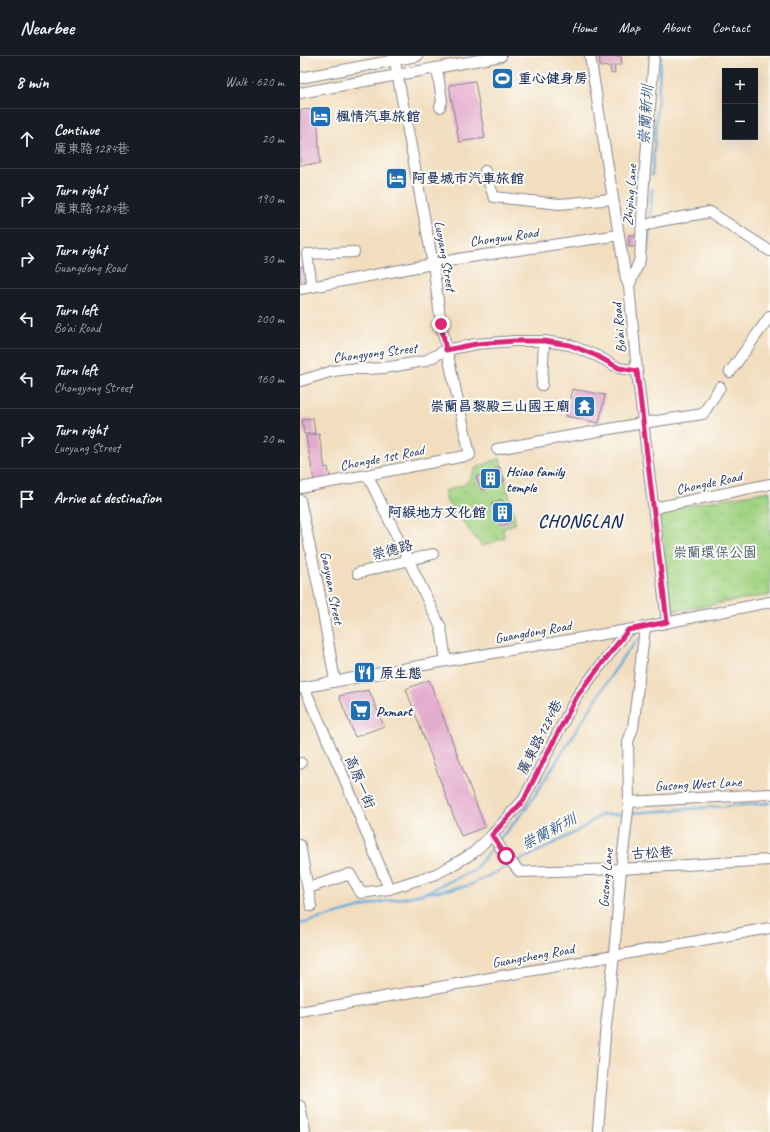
<!DOCTYPE html>
<html lang="en">
<head>
<meta charset="utf-8">
<style>
  :root { --surface:#171b24; --page:#242831; --text:#f1f3f6; --muted:#9ea1a6; --line:#363941 }
  body { margin:0; font-family:Caveat,"LXGW WenKai TC",sans-serif; background:var(--page); color:var(--text) }
  .controls { position:absolute; right:12px; top:12px; display:grid; overflow:hidden; border-radius:0px; box-shadow:0 4px 16px #0002 }
  .controls button { width:36px; height:36px; display:grid; place-items:center; padding:0; border:0; border-bottom:1px solid var(--line); background:var(--surface); color:var(--text); font:20px sans-serif }
  .stop { position:absolute; width:12px; height:12px; margin:-9px; border:3px solid #db2777; border-radius:50%; background:#fff }
  .stop.end { background:#db2777; border-color:#fff; box-shadow:0 1px 4px #0008 }
  .list { margin:0; padding:0; list-style:none }
  h2 { display:flex; justify-content:space-between; align-items:center; height:52px; margin:0; padding:0 16px; font-size:17px }
  h2 small { font-size:13px; font-weight:400; color:var(--muted) }
  .list li { display:grid; grid-template-columns:26px 1fr auto; gap:12px; align-items:center; box-sizing:border-box; height:60px; padding:0 16px; border-top:1px solid var(--line) }
  .list b { display:block; font-size:15px; white-space:nowrap }
  .list p { margin:0; font-size:13px; white-space:nowrap; color:var(--muted) }
  .list em { font-size:13px; font-style:normal; color:var(--muted) }
  .icon { flex:none; width:22px; height:22px; fill:none; stroke:currentColor; stroke-width:2; stroke-linecap:round; stroke-linejoin:round }
  .map { position:relative; flex:none; width:470px; height:1076px; overflow:hidden }
  header { display:flex; align-items:center; gap:24px; box-sizing:border-box; height:56px; padding:0 20px; background:var(--surface); border-bottom:1px solid var(--line) }
  header strong { font-size:19px }
  nav { display:flex; gap:22px; margin-inline-start:auto; font-size:14px }
  main { display:flex }
  aside { flex:1; background:var(--surface) }
  .map>svg:first-child { display:block }
</style>
</head>
<body>
<header>
<strong>Nearbee</strong>
<nav><a>Home</a><a>Map</a><a>About</a><a>Contact</a></nav>
</header>
<main>
<aside>
<h2>8 min<small>Walk · 620 m</small></h2>
<ul class="list">
<li><svg class="icon" aria-label="ahead" viewBox="0 0 24 24"><path d="M12 20V5M6 11l6-6 6 6"/></svg><div><b>Continue</b><p>廣東路1284巷</p></div><em>20 m</em></li>
<li><svg class="icon" aria-label="right" viewBox="0 0 24 24"><path d="M7 20v-9h11M14 6l5 5-5 5"/></svg><div><b>Turn right</b><p>廣東路1284巷</p></div><em>190 m</em></li>
<li><svg class="icon" aria-label="right" viewBox="0 0 24 24"><path d="M7 20v-9h11M14 6l5 5-5 5"/></svg><div><b>Turn right</b><p>Guangdong Road</p></div><em>30 m</em></li>
<li><svg class="icon" aria-label="left" viewBox="0 0 24 24"><path d="M17 20v-9H6M10 6l-5 5 5 5"/></svg><div><b>Turn left</b><p>Bo'ai Road</p></div><em>200 m</em></li>
<li><svg class="icon" aria-label="left" viewBox="0 0 24 24"><path d="M17 20v-9H6M10 6l-5 5 5 5"/></svg><div><b>Turn left</b><p>Chongyong Street</p></div><em>160 m</em></li>
<li><svg class="icon" aria-label="right" viewBox="0 0 24 24"><path d="M7 20v-9h11M14 6l5 5-5 5"/></svg><div><b>Turn right</b><p>Luoyang Street</p></div><em>20 m</em></li>
<li><svg class="icon" aria-label="arrive" viewBox="0 0 24 24"><path d="M6 21V4h12l-3 4 3 4H6"/></svg><div><b>Arrive at destination</b></div></li>
</ul>
</aside>
<div class="map">
<svg width="470" height="1076" viewBox="0 0 470 1076">
  <defs>
    <pattern id="park-crowns" width="20" height="18" patternUnits="userSpaceOnUse"><rect width="20" height="18" fill="#a3d483"/><path d="M2 6a3 3 0 1 1 6 0M12 15a3 3 0 1 1 6 0" fill="none" stroke="#8cb674"/></pattern>
  </defs>
  <rect width="100%" height="100%" fill="#fdfcf7"/>
  <filter id="ink" filterUnits="userSpaceOnUse"><feTurbulence type="fractalNoise" baseFrequency=".025" numOctaves="2"/><feDisplacementMap in="SourceGraphic" scale="8" xChannelSelector="R" yChannelSelector="G"/><feConvolveMatrix kernelMatrix="1 2 1 2 8 2 1 2 1" color-interpolation-filters="sRGB"/></filter>
  <filter id="wash" filterUnits="userSpaceOnUse"><feTurbulence type="fractalNoise" baseFrequency=".012" numOctaves="4" result="noise"/><feDisplacementMap in="SourceGraphic" scale="16" xChannelSelector="R" yChannelSelector="G"/><feGaussianBlur stdDeviation="0.9" result="paint"/><feColorMatrix in="noise" values="0 0 0 0 0 0 0 0 0 0 0 0 0 0 0 0 0 1.4 0 .05"/><feComposite in="paint" operator="in"/></filter>
  <g filter="url(#wash)">
    <rect width="100%" height="100%" fill="#f2debf"/>
    <g fill="url(#park-crowns)" stroke="#5f8270" fill-rule="evenodd">
      <path d="M200,402L216,467L203,473L204,482L182,490L147,446L144,435L166,428L176,412ZM199,411L205,424L182,434L177,421Z"/>
      <polygon points="470,435 470,539 372,555 355,455"/>
    </g>
    <g fill="none" stroke-linecap="round" stroke-linejoin="round">
      <g stroke="#62a9d9" stroke-width="2.5">
        <polyline points="352,119 361,0"/>
        <polyline points="350,164 352,133"/>
        <polyline points="346,201 350,171"/>
        <polyline points="333,757 470,747"/>
        <polyline points="198,785 226,753 323,601 339,582"/>
        <polyline points="215,807 278,775 301,759 319,758"/>
        <polyline points="127,837 168,830 210,809"/>
        <polyline points="122,838 174,814 195,789"/>
        <polyline points="0,868 77,847 122,838"/>
      </g>
    </g>
    <g id="blocks">
      <g fill="#e3abcd">
        <polygon points="299,0 321,0 322,9 314,9 315,17 311,18 310,10 300,11"/>
        <polygon points="175,25 185,82 159,86 149,29"/>
        <polygon points="17,53 20,108 0,109 0,54"/>
        <rect x="329" y="179" width="7" height="12"/>
        <polygon points="5,210 8,230 1,231 0,211"/>
        <polygon points="272,333 305,339 299,367 266,360"/>
        <polygon points="13,362 15,377 4,378 2,364"/>
        <polygon points="19,378 25,412 28,411 30,422 14,425 6,380"/>
        <polygon points="199,411 205,424 182,434 176,421"/>
        <polygon points="202,443 211,466 201,470 192,447"/>
        <polygon points="129,624 185,771 161,780 106,633"/>
        <polygon points="69,634 84,670 55,681 39,640"/>
      </g>
    </g>
  </g>
  <g filter="url(#ink)">
    <use href="#blocks" fill-opacity="0" stroke="#86868e" stroke-width="1"/>
    <g fill="none" stroke-linecap="round" stroke-linejoin="round">
      <defs>
        <g id="minor">
          <polyline points="290,0 326,223 329,230 337,315 367,566"/>
          <polyline points="137,12 142,45 140,51"/>
          <polyline points="0,22 117,0"/>
          <polyline points="0,37 201,0"/>
          <polyline points="185,115 194,141 260,148 313,143"/>
          <polyline points="342,171 355,166 410,156 470,195"/>
          <polyline points="329,230 340,203 344,126 354,0"/>
          <polyline points="12,231 7,198 54,196"/>
          <polyline points="0,233 164,202 319,179"/>
          <polyline points="430,316 470,260"/>
          <polyline points="0,325 33,315 49,313 67,313 84,312 125,305 146,294 176,288 214,285 244,285 270,289 297,300 319,312 337,315"/>
          <polyline points="242,329 244,285"/>
          <polyline points="197,393 343,367 403,358 420,331"/>
          <polyline points="68,420 141,572 146,605"/>
          <polyline points="0,432 170,399 141,268 133,208 94,0"/>
          <polyline points="0,444 19,534 35,625"/>
          <polyline points="354,452 470,428"/>
          <polyline points="58,517 133,498"/>
          <polyline points="4,631 43,719 89,833"/>
          <polyline points="0,632 146,605 345,571 470,546"/>
          <polyline points="0,708 1,707"/>
          <polyline points="329,746 470,738"/>
          <polyline points="192,779 206,800 220,816 321,813 470,804"/>
          <polyline points="0,789 11,850"/>
          <polyline points="8,832 50,818 61,837 89,833 136,818 151,810 173,797 192,779 224,743 232,727 277,640 328,574"/>
          <polyline points="0,956 470,872"/>
          <polyline points="0,1050 5,1076"/>
          <polyline points="298,1076 305,979 314,899 321,813 329,746 328,686 333,672 336,648 345,571"/>
        </g>
      </defs>
      <use href="#minor" stroke="#86868e" stroke-width="12"/>
      <use href="#minor" stroke="#fff" stroke-width="10"/>
    </g>
  </g>
  <g fill="none" stroke-linecap="round" stroke-linejoin="round" filter="url(#ink)">
    <polyline stroke="#db2777" stroke-width="5" points="141,268 146,294 176,288 214,285 244,285 270,289 297,300 319,312 337,315 367,566 328,574 277,640 232,727 224,744 192,779 206,800"/>
  </g>
  <defs>
    <symbol id="stadium-square" viewBox="-11 -11 22 22"><rect x="-9" y="-9" width="18" height="18" rx="4" fill="#1f6fb2" stroke="#fdfcf7"/><path d="M0-5a6.5 5 0 1 0 0 10a6.5 5 0 1 0 0-10ZM-3.5-1.8h7v3.6h-7Z" fill="#fff"/></symbol>
    <symbol id="hotel-square" viewBox="-11 -11 22 22"><rect x="-9" y="-9" width="18" height="18" rx="4" fill="#1f6fb2" stroke="#fdfcf7"/><path d="M-6-4.5h1.5V1H6V5H4.5V3h-9V5H-6ZM-4 0a1.8 1.8 0 1 1 3.6 0ZM.5 0V-2.5h3Q6-2.5 6 0Z" fill="#fff"/></symbol>
    <symbol id="temple-square" viewBox="-11 -11 22 22"><rect x="-9" y="-9" width="18" height="18" rx="4" fill="#1f6fb2" stroke="#fdfcf7"/><path d="M0-6L5-2H3V0L6.5 2.5H4V6H1.5V3h-3V6H-4V2.5H-6.5L-3 0V-2H-5Z" fill="#fff"/></symbol>
    <symbol id="building-square" viewBox="-11 -11 22 22"><rect x="-9" y="-9" width="18" height="18" rx="4" fill="#1f6fb2" stroke="#fdfcf7"/><path d="M-4-6H4V6H1V3H-1V6H-4ZM-2.5-4.3h1.7v1.8h-1.7ZM.8-4.3h1.7v1.8H.8ZM-2.5-1h1.7V.8h-1.7ZM.8-1h1.7V.8H.8Z" fill="#fff"/></symbol>
    <symbol id="restaurant-square" viewBox="-11 -11 22 22"><rect x="-9" y="-9" width="18" height="18" rx="4" fill="#1f6fb2" stroke="#fdfcf7"/><path d="M-5-6h1v4h1v-4h1v4h1v-4h1v5L-1.5 .5V6h-2V.5L-5-1ZM5-6V6H3V1.5H1.5Q1.5-4 5-6Z" fill="#fff"/></symbol>
    <symbol id="supermarket-square" viewBox="-11 -11 22 22"><rect x="-9" y="-9" width="18" height="18" rx="4" fill="#1f6fb2" stroke="#fdfcf7"/><path d="M-6-5.5h2.5l.6 2H6L4.5 2H-2.5L-4.4-4H-6ZM-1.5 3.2a1.3 1.3 0 1 0 .1 0ZM3 3.2a1.3 1.3 0 1 0 .1 0Z" fill="#fff"/></symbol>
  </defs>
  <g fill-rule="evenodd">
    <use href="#stadium-square" x="190" y="10" width="25" height="25"/>
    <use href="#hotel-square" x="8" y="48" width="25" height="25"/>
    <use href="#hotel-square" x="84" y="110" width="25" height="25"/>
    <use href="#temple-square" x="272" y="338" width="25" height="25"/>
    <use href="#building-square" x="178" y="410" width="25" height="25"/>
    <use href="#building-square" x="190" y="444" width="25" height="25"/>
    <use href="#restaurant-square" x="52" y="604" width="25" height="25"/>
    <use href="#supermarket-square" x="48" y="642" width="25" height="25"/>
  </g>
  <g text-anchor="middle" dominant-baseline="central" stroke-width="4" stroke-linejoin="round" paint-order="stroke">
    <g font-size="14" font-weight="bold" fill="#1b2f5e" stroke="#fdfcf7" text-anchor="start">
      <text x="218" y="22">重心健身房</text>
      <text x="36" y="60">楓情汽車旅館</text>
      <text x="112" y="122">阿曼城市汽車旅館</text>
      <text x="270" y="350" text-anchor="end">崇蘭昌黎殿三山國王廟</text>
      <text x="206" y="415">Hsiao family<tspan x="206" dy="16">temple</tspan></text>
      <text x="186" y="456" text-anchor="end">阿緱地方文化館</text>
      <text x="80" y="617">原生態</text>
      <text x="76" y="655">Pxmart</text>
    </g>
    <g font-size="14" fill="#1b2f5e" stroke="#fdfcf7">
      <text transform="translate(330 139) rotate(-86)">Zhiping Lane</text>
      <text transform="translate(204 181) rotate(-8)">Chongwu Road</text>
      <text transform="translate(145 200) rotate(80)">Luoyang Street</text>
      <text transform="translate(319 272) rotate(-95)">Bo'ai Road</text>
      <text transform="translate(75 297) rotate(-7)">Chongyong Street</text>
      <text transform="translate(82 402) rotate(-11)">Chongde 1st Road</text>
      <text transform="translate(409 427) rotate(-12)">Chongde Road</text>
      <text transform="translate(92 494) rotate(-15)">崇德路</text>
      <text transform="translate(32 532) rotate(79)">Gaoyuan Street</text>
      <text transform="translate(233 576) rotate(-10)">Guangdong Road</text>
      <text transform="translate(240 681) rotate(-63)">廣東路1284巷</text>
      <text transform="translate(60 726) rotate(67)">高原一街</text>
      <text transform="translate(398 728) rotate(-3)">Gusong West Lane</text>
      <text transform="translate(352 797) rotate(-3)">古松巷</text>
      <text transform="translate(306 822) rotate(-85)">Gusong Lane</text>
      <text transform="translate(233 900) rotate(-10)">Guangsheng Road</text>
    </g>
    <g font-size="14" fill="#3d5867" stroke="#fdfcf7">
      <text x="415" y="496">崇蘭環保公園</text>
    </g>
    <g font-size="15" font-style="italic" fill="#345a89" stroke="#fdfcf7">
      <text transform="translate(346 59) rotate(-86)">崇蘭新圳</text>
      <text transform="translate(249 776) rotate(-28)">崇蘭新圳</text>
    </g>
    <g font-size="18" font-weight="bold" letter-spacing="1" fill="#1b2f5e" stroke="#fdfcf7">
      <text x="280" y="465">CHONGLAN</text>
    </g>
  </g>
</svg>
<div class="controls">
<button>+</button>
<button>−</button>
</div>
<div class="stop" style="left:206px;top:800px"></div>
<div class="stop end" style="left:141px;top:268px"></div>
</div>
</main>
</body>
</html>
